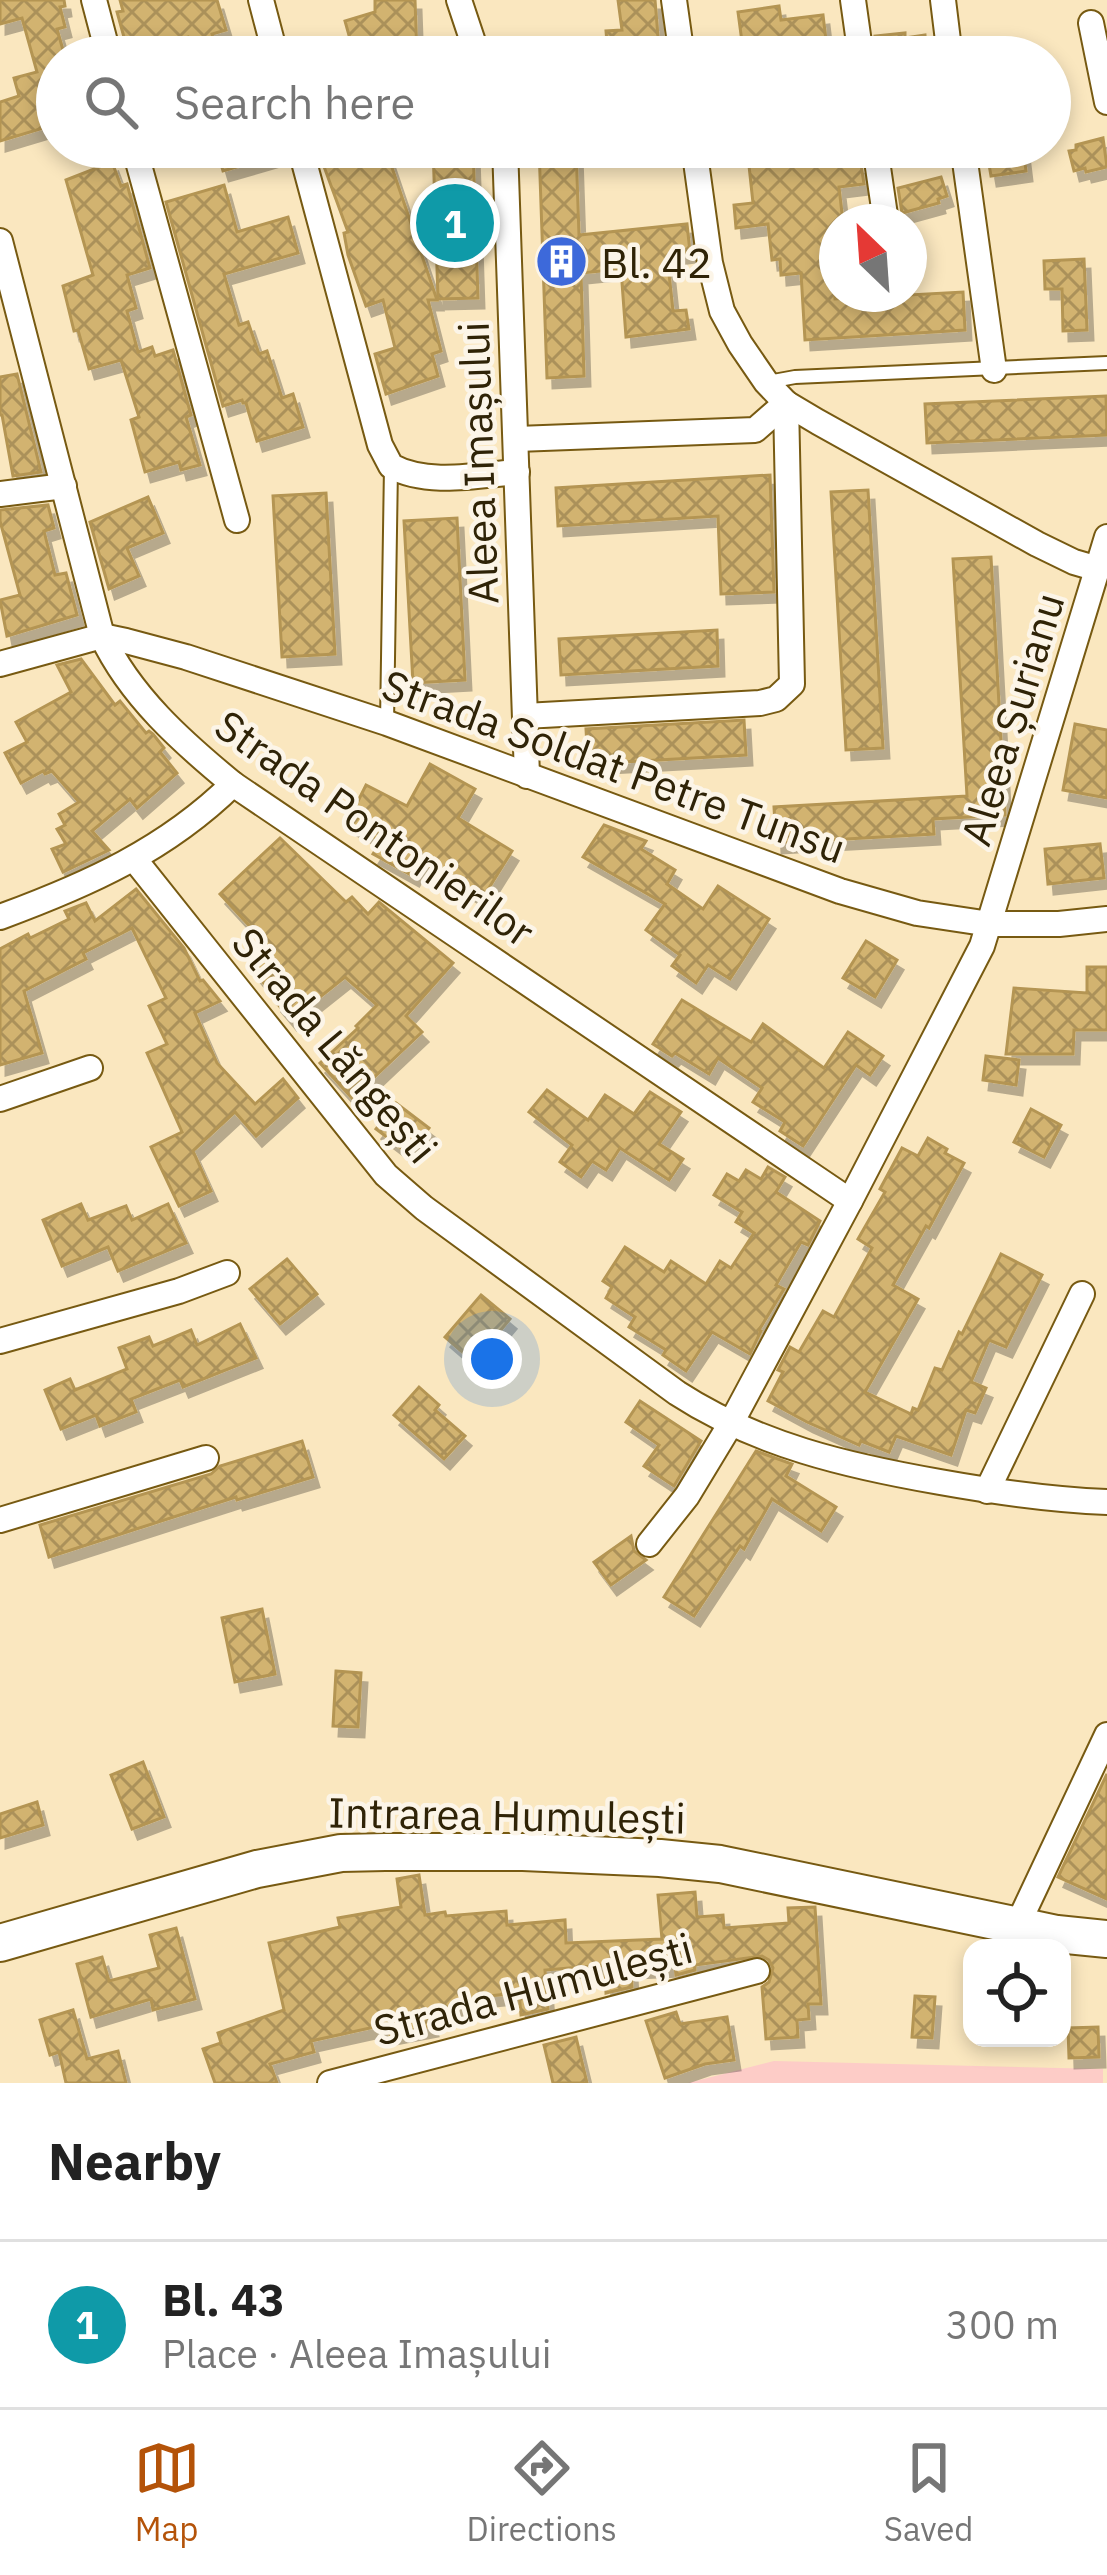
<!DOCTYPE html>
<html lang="en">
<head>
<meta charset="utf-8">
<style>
  :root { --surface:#fff; --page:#f2f2f2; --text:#222; --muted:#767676; --line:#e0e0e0; --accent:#b45309 }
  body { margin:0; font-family:"IBM Plex Sans",sans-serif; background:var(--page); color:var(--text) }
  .controls { position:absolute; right:36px; bottom:36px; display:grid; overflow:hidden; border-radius:24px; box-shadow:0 6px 18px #0003 }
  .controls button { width:108px; height:108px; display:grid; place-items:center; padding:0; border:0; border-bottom:3px solid var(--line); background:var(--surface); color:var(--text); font:60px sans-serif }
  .compass { position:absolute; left:819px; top:204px; width:108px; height:108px; border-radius:50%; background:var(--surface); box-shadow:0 6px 18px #0003; rotate:335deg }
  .you { position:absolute; left:492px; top:1359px; width:42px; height:42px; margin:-30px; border:9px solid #fff; border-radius:50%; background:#1a73e8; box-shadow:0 0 0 18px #1a73e833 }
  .badge { display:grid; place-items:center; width:78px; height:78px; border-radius:50%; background:var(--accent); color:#fff; font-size:39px; font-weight:700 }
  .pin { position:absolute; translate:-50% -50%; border:6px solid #fff; box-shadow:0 3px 12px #0006 }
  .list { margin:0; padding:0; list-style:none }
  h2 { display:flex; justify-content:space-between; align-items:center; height:156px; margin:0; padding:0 48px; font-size:51px }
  h2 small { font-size:39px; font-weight:400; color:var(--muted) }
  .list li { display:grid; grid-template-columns:78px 1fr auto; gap:36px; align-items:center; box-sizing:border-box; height:168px; padding:0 48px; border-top:3px solid var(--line) }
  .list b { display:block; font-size:45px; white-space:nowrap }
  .list p { margin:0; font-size:39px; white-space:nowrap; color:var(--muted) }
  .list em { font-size:39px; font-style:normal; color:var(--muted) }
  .icon { flex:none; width:66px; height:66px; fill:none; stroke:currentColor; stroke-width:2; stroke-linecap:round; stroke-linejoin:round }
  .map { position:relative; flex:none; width:1107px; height:2083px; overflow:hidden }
  .search { position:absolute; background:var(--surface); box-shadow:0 6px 18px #0003; left:36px; right:36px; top:36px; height:132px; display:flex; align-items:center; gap:30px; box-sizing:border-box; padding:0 42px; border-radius:66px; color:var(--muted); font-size:45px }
  .sheet { height:324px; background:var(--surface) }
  nav { display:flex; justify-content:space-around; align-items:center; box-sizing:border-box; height:168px; border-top:3px solid var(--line); background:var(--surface); font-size:33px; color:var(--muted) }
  nav a { display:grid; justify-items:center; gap:6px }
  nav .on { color:var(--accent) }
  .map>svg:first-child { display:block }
</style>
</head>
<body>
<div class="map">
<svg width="1107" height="2083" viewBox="0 0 1107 2083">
  <defs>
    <pattern id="building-cross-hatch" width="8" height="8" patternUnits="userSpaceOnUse" patternTransform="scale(3)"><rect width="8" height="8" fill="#d2b370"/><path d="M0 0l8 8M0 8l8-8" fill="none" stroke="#ab915a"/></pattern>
    <filter id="shadow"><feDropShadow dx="6" dy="10" stdDeviation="0" flood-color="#0004"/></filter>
  </defs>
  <rect width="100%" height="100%" fill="#fae7bf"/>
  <polygon fill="#fdccc7" points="774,2061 1103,2069 1103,2083 688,2083"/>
  <g fill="url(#building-cross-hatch)" stroke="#b49553" stroke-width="3" filter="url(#shadow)">
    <polygon points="0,0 64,0 65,6 60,7 65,27 57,29 65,57 57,57 57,124 0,141 0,102 19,96 14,78 37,72 22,18 0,24"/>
    <polygon points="120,0 217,0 226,30 212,34 214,42 191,48 188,37 148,48 146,42 127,48 117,12 123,11"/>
    <polygon points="375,0 415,0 417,57 355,57 345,21 375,12"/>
    <polygon points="618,0 655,0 659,49 608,54 606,31 622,30"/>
    <polygon points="779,6 781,20 823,15 828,57 744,57 738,12"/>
    <polygon points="905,33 905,38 925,35 927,57 877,57 875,36"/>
    <polygon points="1103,138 1107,167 1086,172 1085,168 1074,171 1069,151 1076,150 1076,145"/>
    <polygon points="216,147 284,147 285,153 223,171"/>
    <polygon points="335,147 385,147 437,300 428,300 441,351 432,354 438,376 386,394 375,354 395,348 383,300 366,306 348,255 344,233 348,232 319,153"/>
    <polygon points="433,147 473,147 478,298 438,299"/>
    <polygon points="539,147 576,147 579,235 687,224 690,252 667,255 673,311 686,310 689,329 626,337 621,269 581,273 584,376 547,378"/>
    <polygon points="747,147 845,147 846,166 861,164 864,184 839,187 843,222 837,222 837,230 828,232 835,299 963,292 965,330 805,340 801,273 781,275 780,259 772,260 768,224 736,228 734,205 753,203"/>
    <polygon points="986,147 1023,147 1026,171 991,176"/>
    <polygon points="112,162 121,186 127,184 150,268 127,275 136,308 127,311 138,352 152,347 155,356 173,350 191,415 186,417 200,465 181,470 179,462 145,472 131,420 139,417 121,360 89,369 78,330 74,331 63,286 93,275 66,180"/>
    <polygon points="941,177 947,196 938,199 939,203 902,213 898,188"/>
    <polygon points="224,185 237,232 288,217 298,253 224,274 239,325 248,322 259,354 267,351 282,398 293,394 303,427 257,441 246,403 243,403 242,400 223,406 166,202"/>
    <polygon points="1084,259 1087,330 1063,331 1062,289 1045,289 1044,261"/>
    <polygon points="17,374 41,472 13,476 2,415 0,415 0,377"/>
    <polygon points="1106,396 1107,435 927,443 925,404"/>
    <polygon points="770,475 774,592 721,594 718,516 558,526 556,488"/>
    <polygon points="868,490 883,748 846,750 831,492"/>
    <polygon points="326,493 335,654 282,657 273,496"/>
    <polygon points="148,497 163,533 127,548 139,576 109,589 90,522"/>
    <polygon points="48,505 54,528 44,531 55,575 66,573 77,615 7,636 0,600 20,595 0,521 0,510"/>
    <polygon points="457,518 465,680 413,683 404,521"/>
    <polygon points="991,557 1005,815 933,819 934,834 776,843 774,807 967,796 953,559"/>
    <polygon points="717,630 718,666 561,675 559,639"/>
    <polygon points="81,659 115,705 120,701 146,733 149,731 153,734 164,748 160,752 177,773 137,808 130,799 92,831 109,850 63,872 52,849 66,844 57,829 65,825 59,814 79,802 52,771 45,774 43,771 21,783 5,753 27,742 16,722 71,692 57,665"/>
    <polygon points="744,720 746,755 588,764 586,729"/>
    <polygon points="1075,724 1107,730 1107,798 1063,790"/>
    <polygon points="430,764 475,789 458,818 512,851 482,899 421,861 413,876 373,854 381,841 347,823 366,785 407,806"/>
    <polygon points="604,825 646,841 641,849 675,870 667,884 703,909 718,886 769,919 730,979 708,965 696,983 672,966 680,955 646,930 665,904 583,857"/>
    <polygon points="280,838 346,902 352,897 368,914 379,902 453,963 406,1016 422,1032 352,1098 320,1063 358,1028 356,1026 377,1005 345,977 291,1020 276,1002 278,1000 248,964 269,947 220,894"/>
    <polygon points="1100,844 1104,878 1048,884 1045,849"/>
    <polygon points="136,889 184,948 200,981 203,980 220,1001 195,1013 217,1063 255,1104 283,1079 298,1098 256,1136 235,1112 193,1151 211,1191 179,1206 151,1147 182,1132 147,1053 167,1044 149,1006 166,998 132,928 83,953 86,959 24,991 42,1053 0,1065 0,949 28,934 30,938 69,919 65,911 86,903 95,921"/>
    <polygon points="866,941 897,960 875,997 843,978"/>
    <polygon points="1087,967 1107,967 1107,1030 1074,1030 1073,1054 1006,1054 1014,988 1087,993"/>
    <polygon points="682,1000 751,1042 763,1024 824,1068 848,1032 883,1056 870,1075 856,1065 803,1146 780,1131 785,1122 753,1102 762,1088 718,1058 709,1074 675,1053 672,1056 653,1044"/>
    <polygon points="986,1056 1019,1060 1016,1085 983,1080"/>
    <polygon points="547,1090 588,1120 605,1095 634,1114 650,1092 681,1112 659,1144 683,1159 669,1180 620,1148 606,1170 592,1161 581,1177 560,1162 572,1145 529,1112"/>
    <polygon points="396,1103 429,1128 409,1154 376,1129"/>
    <polygon points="1031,1109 1061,1125 1044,1157 1014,1142"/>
    <polygon points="928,1138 947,1149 945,1153 964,1163 929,1228 926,1226 893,1285 918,1299 865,1392 911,1414 913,1408 918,1410 935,1368 942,1370 959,1332 962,1334 1001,1254 1042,1275 1006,1347 989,1340 971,1382 986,1388 975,1413 966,1410 951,1455 896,1436 889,1452 861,1441 859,1445 807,1422 768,1401 783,1372 778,1370 790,1347 799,1352 823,1311 834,1317 872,1248 858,1239 885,1192 880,1189 902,1148 918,1156"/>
    <polygon points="768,1167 785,1177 776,1192 820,1221 808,1245 801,1242 776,1285 784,1289 759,1330 761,1331 750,1354 712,1332 686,1371 663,1355 666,1350 629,1327 635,1317 606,1298 612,1287 603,1281 625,1247 664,1272 671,1261 706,1284 720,1261 731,1268 754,1233 736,1222 742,1212 714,1195 727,1174 739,1181 746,1170 761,1179"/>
    <polygon points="81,1204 88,1220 126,1206 132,1220 168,1204 186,1243 118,1271 108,1247 62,1266 43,1220"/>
    <polygon points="287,1259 317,1294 280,1324 250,1289"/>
    <polygon points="481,1295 510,1319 474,1362 445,1337"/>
    <polygon points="240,1324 256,1358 183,1387 180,1380 131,1399 136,1412 100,1426 96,1415 61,1429 45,1390 70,1379 75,1390 127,1369 119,1348 149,1337 153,1346 191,1330 197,1345"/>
    <polygon points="419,1387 439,1405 435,1410 465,1436 444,1459 394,1415"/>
    <polygon points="640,1401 701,1441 674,1486 644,1466 659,1445 626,1422"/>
    <polygon points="302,1441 313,1477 237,1500 236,1497 49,1557 40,1525 211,1474 220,1466"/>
    <polygon points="756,1451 792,1464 786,1476 836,1507 821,1531 772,1499 744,1549 740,1546 694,1616 664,1597"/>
    <polygon points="631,1536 634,1551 646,1560 611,1585 594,1562"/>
    <polygon points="262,1609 275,1674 235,1682 222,1618"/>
    <polygon points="336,1671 361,1673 358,1727 333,1726"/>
    <polygon points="143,1762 164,1817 132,1829 111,1775"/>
    <polygon points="1107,1774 1107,1899 1058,1877"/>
    <polygon points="37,1802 43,1825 0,1838 0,1814"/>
    <polygon points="419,1875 425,1915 445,1912 446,1916 506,1911 507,1925 565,1920 566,1943 662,1939 658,1895 695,1892 697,1917 723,1915 724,1928 789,1923 788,1908 815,1907 821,2004 808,2004 809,2019 797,2020 798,2037 766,2039 762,1987 769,1982 773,1968 769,1960 762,1956 695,1965 695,1970 676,1975 675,1966 631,1968 632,1987 610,1992 606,1993 605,1965 545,1970 548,2009 521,2015 519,1993 478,1997 479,2005 429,2010 432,2026 390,2034 388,2024 311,2041 314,2052 270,2064 277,2083 215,2083 203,2049 221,2043 218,2033 284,2010 269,1943 340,1927 338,1918 401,1907 397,1879"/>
    <polygon points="176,1928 195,1999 153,2010 151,1999 91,2017 77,1964 102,1957 109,1981 159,1968 150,1935"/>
    <polygon points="915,1996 935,1997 932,2038 912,2037"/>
    <polygon points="73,2010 87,2059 118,2051 126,2083 66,2083 59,2052 50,2055 40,2020"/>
    <polygon points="676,2012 680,2024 727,2017 734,2060 705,2064 665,2078 646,2021"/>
    <polygon points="1098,2027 1099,2057 1069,2058 1068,2028"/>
    <polygon points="576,2037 587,2083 553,2083 544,2045"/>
  </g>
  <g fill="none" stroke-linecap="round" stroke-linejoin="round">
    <defs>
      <g id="lane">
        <polyline points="768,382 795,377 1107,363"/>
        <polyline points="387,722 391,467"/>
      </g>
      <g id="street">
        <polyline points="94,0 109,57"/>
        <polyline points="261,0 276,57"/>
        <polyline points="459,0 478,57"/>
        <polyline points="674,0 682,57"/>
        <polyline points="853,0 861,57"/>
        <polyline points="943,0 950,57"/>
        <polyline points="1091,23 1107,102"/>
        <polyline points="134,147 237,520"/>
        <path d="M300,147L380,445L391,466C427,486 478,475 517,472"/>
        <polyline points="505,147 527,776"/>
        <polyline points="694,147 710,263 722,311 740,344 766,382 786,403 818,422 1037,544 1074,562 1098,569"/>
        <polyline points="875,147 886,222"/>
        <polyline points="963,147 994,370"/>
        <path d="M0,241L102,636C130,696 182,742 233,784L850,1201"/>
        <polyline points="517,439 755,430 786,403"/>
        <polyline points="0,494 64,486"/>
        <polyline points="0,664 102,636 126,641 186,657 387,723 840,891 917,913 990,924 1059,924 1107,919"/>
        <polyline points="525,716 760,703 776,699 792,684 786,403"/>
        <path d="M135,860L386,1175L424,1208L677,1393C757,1445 848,1466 940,1482C996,1492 1051,1500 1107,1502"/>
        <path d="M0,917C87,885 166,850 233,784"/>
        <polyline points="0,1099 90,1068"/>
        <polyline points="0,1341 179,1291 227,1273"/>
        <polyline points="987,1491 1082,1294"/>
        <polyline points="0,1520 206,1458"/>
        <polyline points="649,1544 687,1496 730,1425 850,1201 982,946 1107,537"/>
        <polyline points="1017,1926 1107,1735"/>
        <polyline points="330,2083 757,1971"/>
      </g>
      <polyline id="secondary" points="0,1943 257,1869 341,1853 385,1852 523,1852 660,1858 720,1864 1057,1934 1107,1939"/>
    </defs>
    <use href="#lane" stroke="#775a12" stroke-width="16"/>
    <use href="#street" stroke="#775a12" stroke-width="28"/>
    <use href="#secondary" stroke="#775a12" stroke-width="40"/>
    <use href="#lane" stroke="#fff" stroke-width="12"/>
    <use href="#street" stroke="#fff" stroke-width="24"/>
    <use href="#secondary" stroke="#fff" stroke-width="36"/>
  </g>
  <defs>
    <symbol id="building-disc" viewBox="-11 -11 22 22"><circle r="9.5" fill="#3d69da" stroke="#fcf5e8"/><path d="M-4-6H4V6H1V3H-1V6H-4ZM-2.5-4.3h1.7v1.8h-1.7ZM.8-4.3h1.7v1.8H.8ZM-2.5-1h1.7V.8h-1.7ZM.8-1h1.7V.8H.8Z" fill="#fff"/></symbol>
  </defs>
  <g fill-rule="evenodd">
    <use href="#building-disc" x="532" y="232" width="59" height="59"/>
  </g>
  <g text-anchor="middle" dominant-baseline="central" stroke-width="9" stroke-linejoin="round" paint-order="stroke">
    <g font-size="42" fill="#2f2307" stroke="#fcf5e8" text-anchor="start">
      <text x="601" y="262">Bl. 42</text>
    </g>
    <g font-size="42" fill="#2f2307" stroke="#fcf5e8">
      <text transform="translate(478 463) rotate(-92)">Aleea Imașului</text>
      <text transform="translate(1012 719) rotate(-73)">Aleea Șurianu</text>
      <text transform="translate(614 766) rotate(20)">Strada Soldat Petre Tunsu</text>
      <text transform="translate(375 828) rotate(35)">Strada Pontonierilor</text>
      <text transform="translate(335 1045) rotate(50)">Strada Lăngești</text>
      <text transform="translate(507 1815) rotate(1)">Intrarea Humulești</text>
      <text transform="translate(533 1989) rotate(-15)">Strada Humulești</text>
    </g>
  </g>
</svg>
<div class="controls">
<button><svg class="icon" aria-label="locate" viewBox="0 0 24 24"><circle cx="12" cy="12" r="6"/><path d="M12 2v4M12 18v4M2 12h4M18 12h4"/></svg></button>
</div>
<svg class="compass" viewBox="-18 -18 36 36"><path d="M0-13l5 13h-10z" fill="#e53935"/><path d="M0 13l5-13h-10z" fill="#767676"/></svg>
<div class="you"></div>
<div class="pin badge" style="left:455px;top:223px;background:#0f9aa8">1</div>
<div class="search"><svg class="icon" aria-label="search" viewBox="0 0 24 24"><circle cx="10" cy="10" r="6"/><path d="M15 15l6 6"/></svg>Search here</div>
</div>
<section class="sheet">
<h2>Nearby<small></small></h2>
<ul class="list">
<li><span class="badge" style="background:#0f9aa8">1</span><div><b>Bl. 43</b><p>Place · Aleea Imașului</p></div><em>300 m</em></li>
</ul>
</section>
<nav>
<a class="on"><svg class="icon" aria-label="map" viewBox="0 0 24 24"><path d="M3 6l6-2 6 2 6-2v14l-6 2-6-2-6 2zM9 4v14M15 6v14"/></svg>Map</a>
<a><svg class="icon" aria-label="directions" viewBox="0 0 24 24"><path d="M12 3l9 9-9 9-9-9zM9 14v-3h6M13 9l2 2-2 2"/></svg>Directions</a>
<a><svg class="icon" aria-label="saved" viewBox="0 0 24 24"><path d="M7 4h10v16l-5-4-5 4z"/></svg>Saved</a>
</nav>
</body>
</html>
